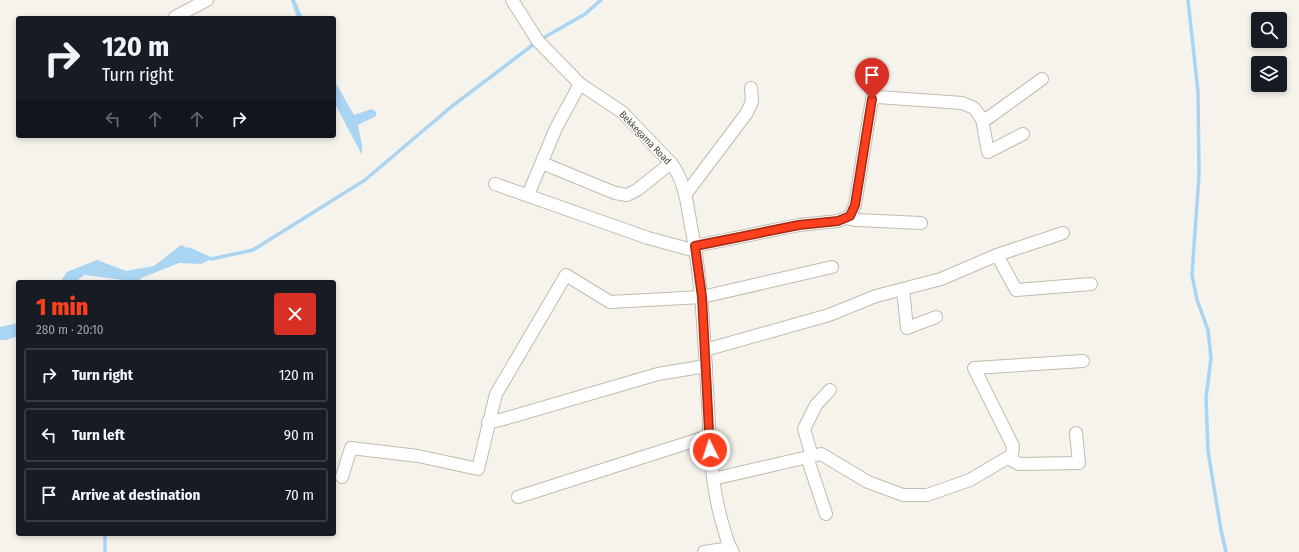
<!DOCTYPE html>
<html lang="en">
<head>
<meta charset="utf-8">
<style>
  :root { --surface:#171b24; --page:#20242c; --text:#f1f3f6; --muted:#9ea1a6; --line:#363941; --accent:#fc3f1d }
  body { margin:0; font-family:"Fira Sans Condensed",sans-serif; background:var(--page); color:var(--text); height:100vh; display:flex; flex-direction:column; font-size:15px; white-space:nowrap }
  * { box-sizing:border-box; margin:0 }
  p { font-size:13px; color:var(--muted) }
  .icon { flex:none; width:22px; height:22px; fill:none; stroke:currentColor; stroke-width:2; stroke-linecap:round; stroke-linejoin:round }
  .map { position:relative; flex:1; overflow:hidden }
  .details { position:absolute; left:16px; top:280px; width:320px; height:256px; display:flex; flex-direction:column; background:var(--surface); border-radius:4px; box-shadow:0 2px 6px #0003 }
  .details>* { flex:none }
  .guide { position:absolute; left:16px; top:16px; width:320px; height:122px; border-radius:4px; box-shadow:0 2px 6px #0003; background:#171b24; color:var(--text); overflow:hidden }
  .fabs { position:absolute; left:1251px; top:12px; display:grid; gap:8px }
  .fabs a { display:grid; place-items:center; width:36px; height:36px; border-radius:4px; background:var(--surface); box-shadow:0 2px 6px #0003; font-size:20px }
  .pin { position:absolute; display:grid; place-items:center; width:34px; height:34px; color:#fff; margin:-41px -17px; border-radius:50% 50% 50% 0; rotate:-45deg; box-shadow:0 0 4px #0007 }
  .pin .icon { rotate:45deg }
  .me { position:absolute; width:44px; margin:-22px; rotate:356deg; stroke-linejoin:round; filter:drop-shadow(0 0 3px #0008) }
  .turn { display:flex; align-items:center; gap:14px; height:84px; padding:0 20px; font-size:18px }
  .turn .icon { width:52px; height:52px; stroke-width:2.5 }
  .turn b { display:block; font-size:28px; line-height:34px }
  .lanes { display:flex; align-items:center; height:38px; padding:0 20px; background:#0003; justify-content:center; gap:20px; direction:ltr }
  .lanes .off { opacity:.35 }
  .round { display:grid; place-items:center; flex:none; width:42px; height:42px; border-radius:4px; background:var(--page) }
  .overview { display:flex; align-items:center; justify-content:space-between; height:68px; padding:0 20px }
  h1 { font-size:24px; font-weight:800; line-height:30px; color:var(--accent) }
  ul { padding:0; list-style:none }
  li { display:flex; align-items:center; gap:12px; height:54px; margin:0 8px 6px; padding:0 12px; border:2px solid var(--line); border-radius:4px }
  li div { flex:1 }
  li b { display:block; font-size:15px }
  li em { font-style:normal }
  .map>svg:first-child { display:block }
  .water { fill:#a9d4f2 }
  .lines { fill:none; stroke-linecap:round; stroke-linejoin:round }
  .stream { stroke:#a9d4f2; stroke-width:3.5 }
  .street-casing { stroke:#c2bbae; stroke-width:14 }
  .street { stroke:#fff; stroke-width:12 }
  .route-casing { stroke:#a42913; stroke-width:10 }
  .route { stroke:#fc3f1d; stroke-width:7 }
  .labels { text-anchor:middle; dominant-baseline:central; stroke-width:3; stroke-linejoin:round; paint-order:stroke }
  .street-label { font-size:10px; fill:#4b4439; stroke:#fff }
</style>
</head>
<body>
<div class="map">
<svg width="1299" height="552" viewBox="0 0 1299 552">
  <rect width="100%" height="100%" fill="#f6f3ec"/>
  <g class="water">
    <polygon points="291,0 295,0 303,18 297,18"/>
    <polygon points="334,80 354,115 372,109 376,112 376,116 358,125 362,145 362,155 334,102"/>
    <polygon points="181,245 211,259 201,264 179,263 136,280 84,273 72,282 60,282 67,272 97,260 126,271 154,266"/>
    <polygon points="18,323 18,336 7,340 0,340 0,327"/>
  </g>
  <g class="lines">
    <g class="stream">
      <polyline points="1188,0 1198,92 1199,175 1192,275 1197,300 1208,330 1211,358 1206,398 1208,451 1221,530 1226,552"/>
      <polyline points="185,251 189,249 211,259 253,250 365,180 451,107 538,41 585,14 601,0"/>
      <polyline points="72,282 84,273 136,280 139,278"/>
      <polyline points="105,552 105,534"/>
    </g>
    <g class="street-casing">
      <g id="street">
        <path d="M512,0L538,41L580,84L622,112L671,163C685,181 687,204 691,226C703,285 704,344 708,404C710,446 711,489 724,529C726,537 728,545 733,552"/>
        <polyline points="175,17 207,0"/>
        <polyline points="982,119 988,152 1023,134"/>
        <polyline points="542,163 615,193 627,195 637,190 671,163"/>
        <polyline points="495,184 648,238 696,251"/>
        <polyline points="528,195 556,128 580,84"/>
        <polyline points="685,195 746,114 752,102 751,88"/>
        <polyline points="846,218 857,220 921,223"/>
        <polyline points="695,246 799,225 838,221 850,216 855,205 872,99 878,97 962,103 974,108 982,119 988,118 1042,79"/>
        <polyline points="997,255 1063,233"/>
        <polyline points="903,289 907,328 936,317"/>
        <polyline points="705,350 829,315 876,296 941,279 997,255 1016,290 1091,284"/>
        <polyline points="488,422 500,420 658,374 706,366"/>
        <polyline points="812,456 804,429 816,405 830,390"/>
        <polyline points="807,457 826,514"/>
        <polyline points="1008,458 1019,464 1079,463 1076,433"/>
        <polyline points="342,477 351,448 418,456 478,469 496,394 566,275 610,302 702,297 832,267"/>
        <polyline points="713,479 821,454 868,482 903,495 927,495 970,480 1012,455 1013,446 974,368 1083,361"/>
        <polyline points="518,497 709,436"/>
        <polyline points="704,552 730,548"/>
      </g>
    </g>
    <use href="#street" class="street"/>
  </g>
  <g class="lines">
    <g class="route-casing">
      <polyline id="route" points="710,450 702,297 695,246 799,225 838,221 850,216 855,205 872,99"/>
    </g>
    <use href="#route" class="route"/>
  </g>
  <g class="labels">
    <g class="street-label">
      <text transform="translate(645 138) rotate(46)">Bekkegama Road</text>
    </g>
  </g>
</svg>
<div class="fabs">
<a><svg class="icon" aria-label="search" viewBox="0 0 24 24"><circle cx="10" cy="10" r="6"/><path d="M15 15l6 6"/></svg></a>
<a><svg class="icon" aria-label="layers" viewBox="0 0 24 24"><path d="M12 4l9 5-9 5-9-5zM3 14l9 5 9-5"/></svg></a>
</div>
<div class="pin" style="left:872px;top:99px;background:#d93025"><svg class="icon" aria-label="arrive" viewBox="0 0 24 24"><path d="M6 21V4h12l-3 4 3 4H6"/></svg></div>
<svg class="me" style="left:710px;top:450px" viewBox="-20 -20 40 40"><circle r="17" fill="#fc3f1d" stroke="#fff" stroke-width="3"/><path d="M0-11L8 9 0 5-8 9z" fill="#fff"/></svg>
<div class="guide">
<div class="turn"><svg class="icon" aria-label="right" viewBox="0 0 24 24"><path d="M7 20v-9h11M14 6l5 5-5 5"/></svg><div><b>120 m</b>Turn right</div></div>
<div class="lanes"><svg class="icon off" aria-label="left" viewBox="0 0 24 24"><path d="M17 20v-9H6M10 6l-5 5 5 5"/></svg><svg class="icon off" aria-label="ahead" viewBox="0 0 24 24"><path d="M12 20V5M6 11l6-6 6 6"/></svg><svg class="icon off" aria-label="ahead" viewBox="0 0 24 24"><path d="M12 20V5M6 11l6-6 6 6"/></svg><svg class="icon" aria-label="right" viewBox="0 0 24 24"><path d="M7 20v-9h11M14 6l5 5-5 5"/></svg></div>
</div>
<section class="details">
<div class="overview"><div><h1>1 min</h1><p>280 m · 20:10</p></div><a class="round" style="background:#d93025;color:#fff"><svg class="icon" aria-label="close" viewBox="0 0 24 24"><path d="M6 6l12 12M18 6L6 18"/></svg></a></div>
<ul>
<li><svg class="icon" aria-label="right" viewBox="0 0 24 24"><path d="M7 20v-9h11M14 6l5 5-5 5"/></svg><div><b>Turn right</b></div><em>120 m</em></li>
<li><svg class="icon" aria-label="left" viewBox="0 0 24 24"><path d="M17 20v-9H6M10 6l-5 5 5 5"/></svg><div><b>Turn left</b></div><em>90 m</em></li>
<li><svg class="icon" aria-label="arrive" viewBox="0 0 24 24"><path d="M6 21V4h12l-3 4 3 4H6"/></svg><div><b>Arrive at destination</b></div><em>70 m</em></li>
</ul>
</section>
</div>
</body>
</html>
